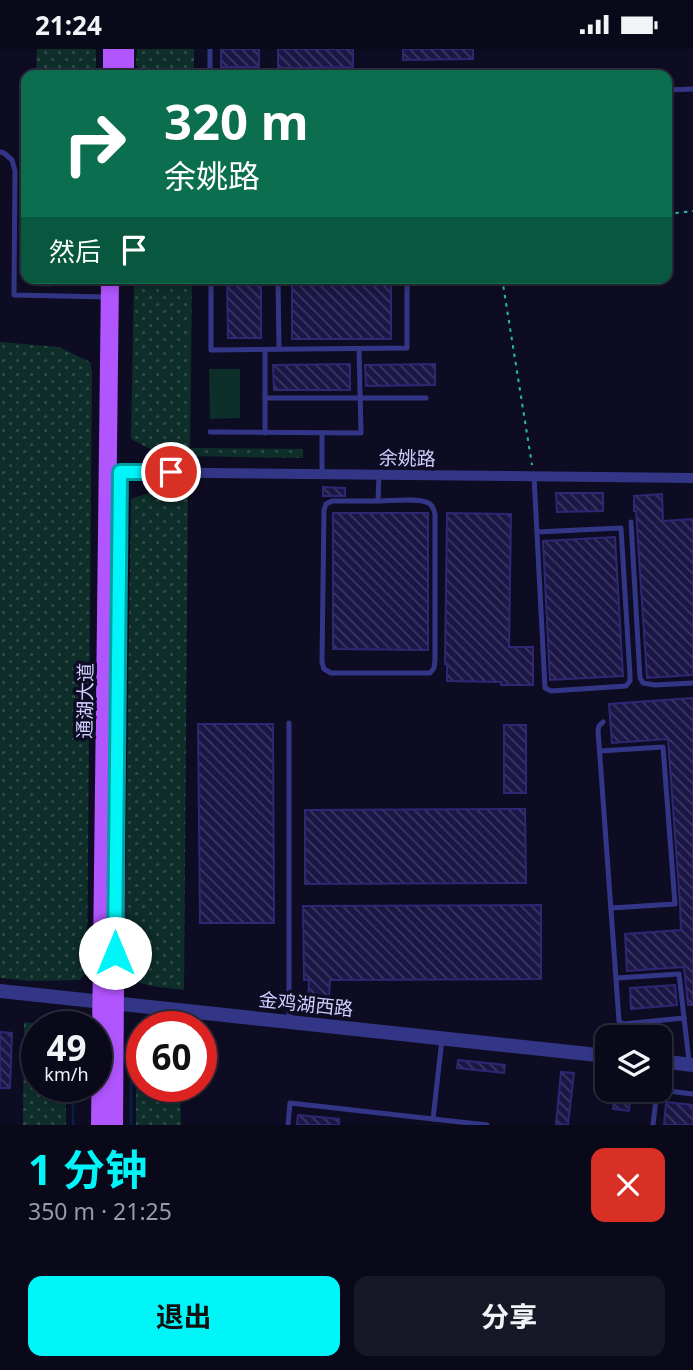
<!DOCTYPE html>
<html lang="zh">
<head>
<meta charset="utf-8">
<style>
  :root { --surface:#0a091a; --page:#181727; --text:#f1f3f6; --muted:#999aa2; --line:#2a2a39; --accent:#00f5f9 }
  body { margin:0; font-family:"Noto Sans","Noto Sans SC",sans-serif; background:var(--page); color:var(--text); height:100vh; display:flex; flex-direction:column; font-size:26px; white-space:nowrap }
  * { box-sizing:border-box; margin:0 }
  p { font-size:23px; color:var(--muted) }
  .icon { flex:none; width:38px; height:38px; fill:none; stroke:currentColor; stroke-width:2; stroke-linecap:round; stroke-linejoin:round }
  .map { position:relative; height:1076px; overflow:hidden }
  .sheet { display:flex; flex-direction:column; background:var(--surface); flex:1 }
  .sheet>* { flex:none }
  .guide { position:absolute; left:21px; top:21px; width:651px; height:214px; border-radius:14px; box-shadow:0 4px 10px #0003,0 0 0 2px var(--line); background:#0b6e4f; color:#fff; overflow:hidden }
  .buttons { position:absolute; left:595px; top:976px; display:grid; gap:14px }
  .buttons a { display:grid; place-items:center; width:77px; height:77px; border-radius:14px; background:var(--surface); box-shadow:0 4px 10px #0003,0 0 0 2px var(--line); font-size:35px }
  .speed { position:absolute; left:21px; top:962px; display:flex; gap:14px; font-size:35px; font-weight:700; text-align:center }
  .speed>* { display:grid; place-content:center; width:91px; height:91px; border-radius:50%; background:var(--surface); box-shadow:0 4px 10px #0003,0 0 0 2px var(--line); line-height:1 }
  .speed small { font-size:18px; font-weight:400 }
  .speed .limit { border:10px solid #d22; background:#fff; color:#111 }
  .pin { position:absolute; display:grid; place-items:center; width:60px; height:60px; color:#fff; margin:-30px; border:4px solid #fff; border-radius:50%; box-shadow:0 2px 7px #0007 }
  .me { position:absolute; width:77px; margin:-38px; rotate:0deg; stroke-linejoin:round; filter:drop-shadow(0 0 5px #0008) }
  .turn { display:flex; align-items:center; gap:24px; height:147px; padding:0 28px; font-size:32px }
  .turn .icon { width:91px; height:91px; stroke-width:2.5 }
  .turn b { display:block; font-size:49px; line-height:60px }
  .then { display:flex; align-items:center; height:66px; padding:0 28px; background:#0003; gap:14px; font-size:26px }
  .round { display:grid; place-items:center; flex:none; width:74px; height:74px; border-radius:14px; background:var(--page) }
  .summary { display:flex; align-items:center; justify-content:space-between; height:119px; padding:0 28px }
  h1 { font-size:42px; font-weight:700; line-height:52px; color:var(--accent) }
  .primary-button { display:flex; gap:14px; margin-top:auto; padding:14px 28px }
  .primary-button a { flex:1; height:80px; border-radius:14px; background:var(--accent); color:#111; font-size:28px; font-weight:700; line-height:80px; text-align:center }
  .primary-button a+a { background:var(--page); color:var(--text) }
  .status { display:flex; justify-content:space-between; align-items:center; height:49px; padding:0 35px; background:var(--surface); direction:ltr }
  .status svg { height:19px; fill:currentColor }
  .map>svg:first-child { display:block }
  .grass { fill:url(#grass-dots) }
  .pitch { fill:#0e2e2a }
  .lines { fill:none; stroke-linecap:round; stroke-linejoin:round }
  .stream { stroke:#052143; stroke-width:2.5 }
  .building { fill:url(#building-back-hatch); stroke:#2f2674; stroke-width:2 }
  .path { stroke:#24bea7; stroke-width:2; stroke-dasharray:3.5 5; stroke-linecap:butt }
  .service { stroke:#333686; stroke-width:5 }
  .minor { stroke:#333686; stroke-width:10 }
  .tertiary { stroke:#333686; stroke-width:14 }
  .primary { stroke:#b155ff; stroke-width:18 }
  .route-casing { stroke:#009fa2; stroke-width:18 }
  .route { stroke:#00f5f9; stroke-width:12 }
  .labels { text-anchor:middle; dominant-baseline:central; stroke-width:7; stroke-linejoin:round; paint-order:stroke }
  .street-label { font-size:19px; fill:#d0ceff; stroke:#0e0c23 }
</style>
</head>
<body>
<div class="status"><b>21:24</b><svg viewBox="0 0 49 12"><path d="M0 12V9h3v3zM5 12V6h3v6zM10 12V3h3v9zM15 12V0h3v12zM26 1h20v11H26zM47 4h2v5h-2z"/></svg></div>
<div class="map">
<svg width="693" height="1076" viewBox="0 0 693 1076">
  <defs>
    <pattern id="grass-dots" width="8" height="8" patternUnits="userSpaceOnUse" patternTransform="scale(1.75)"><rect width="8" height="8" fill="#0e2e2a"/><path d="M2 2h.1M6 6h.1" fill="none" stroke="#304b4a" stroke-width="1.8" stroke-linecap="round"/></pattern>
    <pattern id="building-back-hatch" width="6" height="6" patternUnits="userSpaceOnUse" patternTransform="scale(1.75)"><rect width="6" height="6" fill="#1c1646"/><path d="M-1 5l2 2M0 0l6 6M5-1l2 2" fill="none" stroke="#3c3762"/></pattern>
  </defs>
  <rect width="100%" height="100%" fill="#0e0c23"/>
  <g class="grass">
    <polygon points="37,0 96,0 96,26 36,26"/>
    <polygon points="137,0 194,0 194,21 140,20 136,16"/>
    <polygon points="35,229 95,229 95,232 47,238 35,237"/>
    <polygon points="134,229 192,229 190,399 303,400 303,409 188,407 152,401 131,390"/>
    <polygon points="0,293 59,298 90,313 92,323 87,923 80,931 30,932 0,929"/>
    <path d="M188,436L184,941C172,939 142,938 133,930C127,925 126,916 124,909L131,450L166,438Z"/>
    <polygon points="24,973 54,978 37,978 37,1038 66,1038 66,1076 23,1076"/>
    <polygon points="142,980 142,1038 180,1038 181,1076 136,1076 136,985"/>
  </g>
  <polygon class="pitch" points="209,320 240,320 240,369 210,370"/>
  <g class="lines">
    <g class="stream">
      <polyline points="73,1076 73,1038"/>
      <polyline points="131,1076 131,1005"/>
    </g>
  </g>
  <g class="building">
    <rect x="221" y="0" width="38" height="18"/>
    <polygon points="278,0 353,0 353,18 278,19"/>
    <polygon points="403,0 473,0 473,10 403,11"/>
    <polygon points="227,229 261,229 261,289 228,289"/>
    <rect x="292" y="229" width="99" height="61"/>
    <polygon points="350,315 350,341 274,341 273,316"/>
    <polygon points="435,315 435,336 366,337 365,316"/>
    <polygon points="323,438 345,439 345,447 323,447"/>
    <polygon points="556,444 603,444 603,462 557,463"/>
    <polygon points="662,445 663,472 693,470 693,626 647,629 636,462 634,462 634,447"/>
    <polygon points="333,464 428,464 428,601 333,600"/>
    <polygon points="447,464 511,465 509,598 533,598 533,636 501,636 501,633 447,632 447,615 445,615"/>
    <polygon points="615,488 623,627 550,631 543,492"/>
    <polygon points="693,649 693,956 688,956 684,918 627,922 625,885 681,881 680,855 668,690 612,694 609,655"/>
    <polygon points="198,675 273,675 274,874 200,874"/>
    <rect x="504" y="676" width="22" height="68"/>
    <polygon points="525,760 526,834 305,835 305,761"/>
    <polygon points="541,856 541,930 330,931 329,951 308,949 309,931 304,931 303,857"/>
    <polygon points="675,936 677,956 631,960 630,939"/>
    <polygon points="0,983 12,984 10,1039 0,1039"/>
    <polygon points="458,1011 505,1016 504,1024 457,1019"/>
    <polygon points="561,1023 574,1024 568,1076 556,1075"/>
    <polygon points="614,1051 630,1052 629,1062 613,1060"/>
    <polygon points="666,1053 693,1056 693,1076 664,1076"/>
    <polygon points="298,1066 339,1070 339,1076 297,1076"/>
  </g>
  <g class="lines">
    <g class="path">
      <polyline points="667,165 693,162"/>
      <polyline points="502,229 532,416"/>
    </g>
    <g class="service">
      <polyline points="210,0 210,26"/>
      <polyline points="667,41 693,40"/>
      <polyline points="0,103 4,104 12,111 15,122 14,246 108,248"/>
      <polyline points="211,229 211,301 407,299 407,229"/>
      <polyline points="278,229 279,300"/>
      <polyline points="265,349 426,349"/>
      <polyline points="210,383 361,384 359,300"/>
      <polyline points="265,384 265,301"/>
      <polyline points="322,384 322,425"/>
      <polyline points="534,427 545,639 551,642 626,637 630,632 630,626 621,479 537,483"/>
      <path d="M378,452C390,452 421,448 430,455C434,458 433,460 435,465V611L434,619L430,624H331L324,620L322,613L324,461L326,455L332,452H378L379,426"/>
      <polyline points="631,473 640,629 643,634 655,636 693,634"/>
      <polyline points="603,673 599,677 598,681 619,972 623,975 684,969"/>
      <polyline points="600,702 663,698 675,855 611,859"/>
      <polyline points="617,929 679,925 689,1012"/>
      <polyline points="289,972 289,674"/>
      <polyline points="660,1041 693,1045"/>
      <polyline points="433,1070 442,990"/>
      <polyline points="288,1076 290,1054 487,1076"/>
      <polyline points="653,1076 657,1041"/>
    </g>
    <polyline class="minor" points="120,423 693,429"/>
    <g class="tertiary">
      <polyline points="0,942 607,1007"/>
      <polyline points="660,1012 693,1016"/>
    </g>
    <g class="primary">
      <polyline points="112,26 112,0"/>
      <polyline points="125,26 125,0"/>
      <polyline points="100,1076 110,229"/>
      <polyline points="114,1076 116,793"/>
    </g>
  </g>
  <g class="lines">
    <g class="route-casing">
      <polyline id="route" points="115,904 120,423 171,423"/>
    </g>
    <use href="#route" class="route"/>
  </g>
  <g class="labels">
    <g class="street-label">
      <text transform="translate(407 409) rotate(1)">余姚路</text>
      <text transform="translate(85 652) rotate(-89)">通湖大道</text>
      <text transform="translate(306 955) rotate(6)">金鸡湖西路</text>
    </g>
  </g>
</svg>
<div class="buttons">
<a><svg class="icon" aria-label="layers" viewBox="0 0 24 24"><path d="M12 4l9 5-9 5-9-5zM3 14l9 5 9-5"/></svg></a>
</div>
<div class="speed"><div>49<small>km/h</small></div><div class="limit">60</div></div>
<div class="pin" style="left:171px;top:423px;background:#d93025"><svg class="icon" aria-label="arrive" viewBox="0 0 24 24"><path d="M6 21V4h12l-3 4 3 4H6"/></svg></div>
<svg class="me" style="left:115px;top:904px" viewBox="-20 -20 40 40"><circle r="19" fill="#fff"/><path d="M0-13L10 11 0 6-10 11z" fill="#00f5f9"/></svg>
<div class="guide">
<div class="turn"><svg class="icon" aria-label="right" viewBox="0 0 24 24"><path d="M7 20v-9h11M14 6l5 5-5 5"/></svg><div><b>320 m</b>余姚路</div></div>
<div class="then">然后<svg class="icon" aria-label="arrive" viewBox="0 0 24 24"><path d="M6 21V4h12l-3 4 3 4H6"/></svg></div>
</div>
</div>
<section class="sheet">
<div class="summary"><div><h1>1 分钟</h1><p>350 m · 21:25</p></div><a class="round" style="background:#d93025;color:#fff"><svg class="icon" aria-label="close" viewBox="0 0 24 24"><path d="M6 6l12 12M18 6L6 18"/></svg></a></div>
<div class="primary-button"><a>退出</a><a>分享</a></div>
</section>
</body>
</html>
